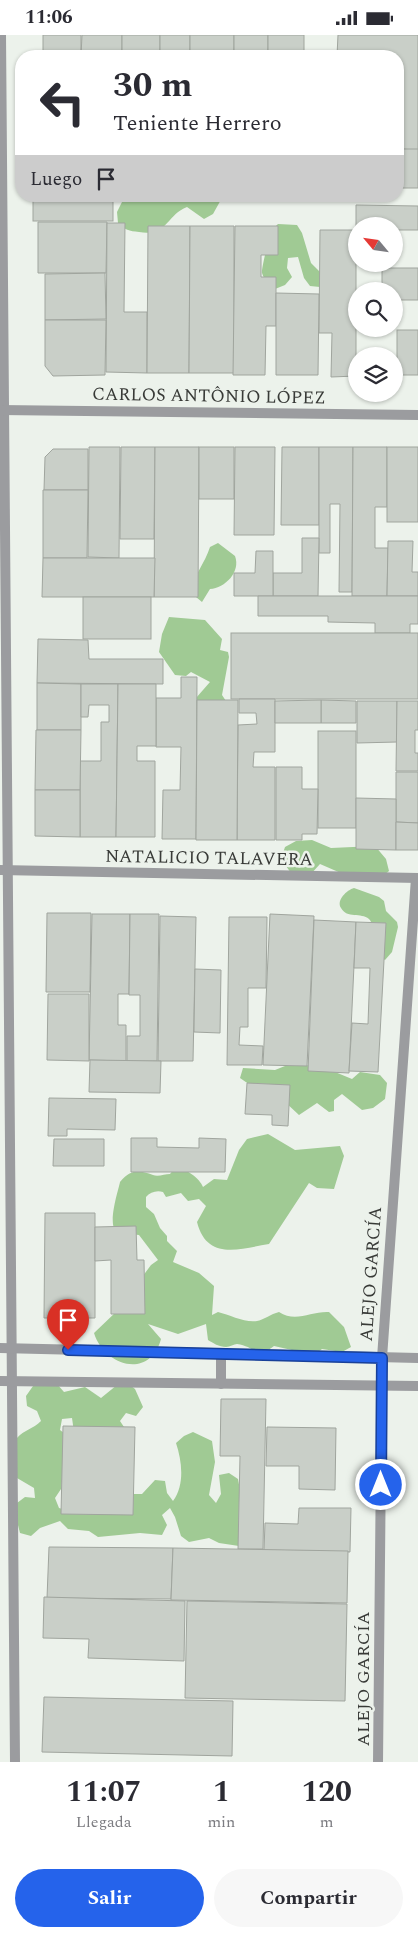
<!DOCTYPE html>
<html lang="es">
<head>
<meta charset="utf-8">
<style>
  :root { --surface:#fff; --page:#f7f7f7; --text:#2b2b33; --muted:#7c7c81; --accent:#2563eb }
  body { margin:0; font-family:Spectral,serif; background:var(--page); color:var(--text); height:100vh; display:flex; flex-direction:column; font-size:19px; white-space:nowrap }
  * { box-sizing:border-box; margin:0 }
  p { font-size:16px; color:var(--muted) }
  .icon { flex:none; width:28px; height:28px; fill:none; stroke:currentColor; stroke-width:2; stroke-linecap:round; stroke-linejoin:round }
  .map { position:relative; height:1727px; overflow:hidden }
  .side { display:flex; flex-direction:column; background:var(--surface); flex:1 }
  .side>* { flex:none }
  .hud { position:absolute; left:15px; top:15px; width:389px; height:152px; border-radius:20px; box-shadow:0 1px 4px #0004; background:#fff; color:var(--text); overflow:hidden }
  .needle { width:32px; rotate:299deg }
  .fabs { position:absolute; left:348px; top:182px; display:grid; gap:10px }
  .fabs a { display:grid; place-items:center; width:55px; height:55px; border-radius:50%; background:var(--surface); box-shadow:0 1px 4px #0004; font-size:25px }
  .pin { position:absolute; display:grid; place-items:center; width:42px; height:42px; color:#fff; margin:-51px -21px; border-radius:50% 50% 50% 0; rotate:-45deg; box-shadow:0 0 5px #0007 }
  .pin .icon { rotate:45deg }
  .me { position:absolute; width:55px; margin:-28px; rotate:0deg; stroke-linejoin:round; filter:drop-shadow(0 0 4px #0008) }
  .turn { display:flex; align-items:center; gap:18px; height:105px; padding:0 15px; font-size:22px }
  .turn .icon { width:65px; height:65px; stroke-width:2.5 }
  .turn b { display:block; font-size:35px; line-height:42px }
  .then { display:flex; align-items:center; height:48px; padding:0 15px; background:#0003; gap:10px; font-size:19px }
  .eta { display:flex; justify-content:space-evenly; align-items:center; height:85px; text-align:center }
  .eta b { font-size:30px; font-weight:700; line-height:35px }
  .cta { display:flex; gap:10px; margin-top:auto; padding:10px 15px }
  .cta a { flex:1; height:58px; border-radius:30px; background:var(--accent); color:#fff; font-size:20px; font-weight:700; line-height:58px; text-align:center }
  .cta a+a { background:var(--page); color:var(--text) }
  .status { display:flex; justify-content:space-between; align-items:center; height:35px; padding:0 25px; background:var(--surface); direction:ltr }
  .status svg { height:14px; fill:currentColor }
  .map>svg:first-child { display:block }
  .forest { fill:#a0ca94 }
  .building { fill:#c9cfc8; stroke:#a0a59e }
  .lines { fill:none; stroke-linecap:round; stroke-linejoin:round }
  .minor { stroke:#9b9c9f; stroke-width:10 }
  .route-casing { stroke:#184099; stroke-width:12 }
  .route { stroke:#2563eb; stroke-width:9 }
  .labels { text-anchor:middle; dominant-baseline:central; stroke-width:5; stroke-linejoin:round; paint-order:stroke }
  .street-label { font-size:18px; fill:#383a37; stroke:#ecf2eb }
</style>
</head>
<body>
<div class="status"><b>11:06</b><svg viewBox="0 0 49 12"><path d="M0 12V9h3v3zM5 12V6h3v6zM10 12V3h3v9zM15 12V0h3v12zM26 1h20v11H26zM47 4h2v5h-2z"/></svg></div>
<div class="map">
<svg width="418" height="1727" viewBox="0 0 418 1727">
  <rect width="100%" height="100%" fill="#ecf2eb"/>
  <g class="forest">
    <path d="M125,161H223L213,179L204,184L187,172C166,180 168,202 139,197C129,196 125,195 118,188L117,177Z"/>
    <path d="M278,189L297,190L302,198L311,228L326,243L320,252L310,251L304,243L298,222L288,223L287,233L292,242L285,250L275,254C270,250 264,245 262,238C261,235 269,203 270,198C271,195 275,192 278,189Z"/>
    <path d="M218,508L235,521C241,537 225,553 210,554L202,567L190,557C194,540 205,528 210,512Z"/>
    <polygon points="169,582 205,585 222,604 220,615 228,617 229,622 222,660 228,669 205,721 194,721 196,663 210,647 191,637 186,641 175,640 159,617 162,599"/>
    <polygon points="312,805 331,813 375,811 386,824 389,836 375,847 350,842 320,829 309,841 291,838 281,824 285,812 296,806"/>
    <path d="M354,853L379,862L384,866L386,876L397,887L398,892L392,917L385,925L376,919C375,910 376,891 369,884C361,877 347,884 341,873C336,865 347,855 354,853Z"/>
    <polygon points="318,1030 352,1044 360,1037 380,1040 387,1048 385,1064 373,1073 362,1075 342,1059 334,1065 334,1076 329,1077 317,1068 299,1080 284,1066 253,1052 240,1043 243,1033 275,1035 285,1031"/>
    <path d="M268,1099L295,1115L340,1111L344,1121L334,1154L317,1153L309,1148L269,1209C239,1214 207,1226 197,1187L206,1171L199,1164L188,1166L181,1158L166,1162L163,1157C157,1155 150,1157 146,1162V1172L154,1179L160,1193L167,1201V1206L177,1216L173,1227L199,1238L214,1251L212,1280L218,1277C230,1280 245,1288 257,1286C263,1285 271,1279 279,1277C296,1288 311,1276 329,1277L344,1292L351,1312L342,1317L322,1314L314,1320L274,1311C257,1324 254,1311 237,1309C234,1309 230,1312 226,1312C219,1312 213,1308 208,1305L206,1289L178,1299L148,1289L161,1304C150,1345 104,1331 94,1298L117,1276L151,1230L158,1225L139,1200C133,1199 124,1200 118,1198C106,1192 118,1157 120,1147C131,1134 139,1135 153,1140C158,1142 165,1139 170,1139L174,1134C184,1132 199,1142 203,1152L214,1144L227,1145L239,1115L247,1104Z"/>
    <path d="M38,1344L57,1349L64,1357L85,1352L101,1363L117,1350L127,1348L135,1354L143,1372L136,1381L126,1378L120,1386L126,1395L75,1404L72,1383L62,1384L60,1395L68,1401L61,1454L55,1463L59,1473L69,1476L132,1459H142L155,1445L165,1446L167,1458L173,1466C185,1450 182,1426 176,1408L184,1401L193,1397L212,1406L215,1427L209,1460L216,1468L221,1459L219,1440L229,1438L238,1444L240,1455L239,1511L219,1508L209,1503L189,1507L181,1501L175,1482L170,1473L162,1480L167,1490L162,1500L140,1498L98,1502L89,1496L68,1494L60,1486L40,1493L31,1501L20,1498L15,1478L17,1468L25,1462L35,1463L34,1453L17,1443V1403C24,1395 33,1394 41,1386L37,1376L27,1371L26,1361Z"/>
  </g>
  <g class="building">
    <rect x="43" y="0" width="38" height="21"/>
    <polygon points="82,0 122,0 122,21 81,21"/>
    <rect x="122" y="0" width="38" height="21"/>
    <rect x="160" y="0" width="30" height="21"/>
    <rect x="190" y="0" width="44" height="21"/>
    <rect x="234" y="0" width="34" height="21"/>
    <rect x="268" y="0" width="36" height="21"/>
    <polygon points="338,0 418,0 418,115 398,114 398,21 337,21"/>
    <rect x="398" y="114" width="20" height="39"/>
    <rect x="33" y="161" width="80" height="25"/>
    <polygon points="356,170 418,171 418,195 394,195 394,191 356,191 356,195"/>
    <polygon points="38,187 107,187 106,238 38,238"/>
    <polygon points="107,188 125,188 124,277 147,277 147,338 106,337"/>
    <polygon points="148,191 190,191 189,338 147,338"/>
    <polygon points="190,191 234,191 234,338 189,338"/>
    <polygon points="235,191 278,191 278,220 261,220 261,242 276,242 276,291 266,291 265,340 233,340"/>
    <polygon points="320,195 356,195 356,341 331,342 332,298 319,298"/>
    <polygon points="382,233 418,233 418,265 394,265 394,256 382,256"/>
    <polygon points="105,238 106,284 45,285 45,239"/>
    <polygon points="276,258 319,259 318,340 276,340"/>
    <polygon points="45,285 106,285 105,340 53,341 45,331"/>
    <rect x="397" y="295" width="21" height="45"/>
    <polygon points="89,412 120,412 119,523 88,522"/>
    <polygon points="121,412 155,412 154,504 120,504"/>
    <polygon points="155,412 199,412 198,562 154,562"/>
    <rect x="199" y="412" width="35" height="52"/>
    <polygon points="235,412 275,412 274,500 234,500"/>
    <polygon points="282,412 319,412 319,490 281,490"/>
    <polygon points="319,412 353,412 352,557 339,557 340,469 330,469 330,518 319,518"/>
    <polygon points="353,412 387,412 387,472 375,472 375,513 388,513 387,561 352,561"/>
    <rect x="387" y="412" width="31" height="75"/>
    <polygon points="53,414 88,414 88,455 44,455 45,422"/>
    <polygon points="43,455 88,455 87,523 43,523"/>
    <polygon points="302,503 319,503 318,561 273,561 273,538 302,538"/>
    <polygon points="388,506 413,506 412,537 418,537 418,561 387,561"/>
    <polygon points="256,516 273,516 273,561 234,561 234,538 255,538"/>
    <polygon points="43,523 155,523 154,562 42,562"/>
    <polygon points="258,561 418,561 418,589 410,589 410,598 375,598 375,588 328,587 328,581 258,581"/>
    <rect x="83" y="562" width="68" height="42"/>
    <rect x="231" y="598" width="187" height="66"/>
    <polygon points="38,604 88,605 89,624 163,624 163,649 37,648"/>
    <polygon points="181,642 197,642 196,804 162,804 163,755 180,755 181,712 156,712 156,663 181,663"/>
    <polygon points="37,648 81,649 81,695 37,695"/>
    <polygon points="81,649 118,649 116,802 80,802 80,726 101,726 101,687 109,687 109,670 89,670 88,682 81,682"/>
    <polygon points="118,649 156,649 156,711 137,711 137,726 155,726 155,802 116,802"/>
    <polygon points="239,664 275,664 275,717 254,717 253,732 275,732 275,805 237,805 238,690 257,689 256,678 239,678"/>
    <polygon points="197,665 238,665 237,805 196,805"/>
    <polygon points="321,665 356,666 356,688 321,688"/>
    <polygon points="321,665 321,688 275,688 275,666"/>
    <polygon points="357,666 397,666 397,707 357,708"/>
    <polygon points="397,666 418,666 418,695 415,695 415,718 418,718 418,736 396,736"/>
    <polygon points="36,695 81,695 80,755 35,755"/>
    <rect x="318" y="696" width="38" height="97"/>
    <polygon points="276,732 302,732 302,754 318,754 317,799 302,799 302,805 276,805"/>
    <polygon points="396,737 418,737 418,788 396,787"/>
    <polygon points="35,755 80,755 80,802 35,801"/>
    <polygon points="356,763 396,764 396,815 356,814"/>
    <polygon points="396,787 418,788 418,815 396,815"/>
    <polygon points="47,878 91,878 90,957 46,957"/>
    <polygon points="92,879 130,879 129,959 118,959 118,990 126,990 126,1026 89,1025"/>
    <polygon points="130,879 159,879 157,1026 127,1026 127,1001 140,1001 140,960 129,960"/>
    <polygon points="270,879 314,881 307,1031 263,1030"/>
    <polygon points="160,881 196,882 193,1026 158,1026"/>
    <polygon points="229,882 267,882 266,953 248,953 248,992 240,992 239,1010 263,1011 262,1030 227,1030"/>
    <polygon points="314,885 356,887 349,1038 308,1036"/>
    <polygon points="356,887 386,888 378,1037 349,1036 352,988 368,989 370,933 354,933"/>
    <polygon points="195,934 221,935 220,998 194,997"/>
    <polygon points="48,959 89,959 89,1026 47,1025"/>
    <polygon points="90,1025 161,1026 160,1058 89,1057"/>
    <polygon points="247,1048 290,1050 288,1091 272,1090 272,1080 245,1079"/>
    <polygon points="49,1063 116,1064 115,1095 67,1094 67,1101 48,1101"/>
    <polygon points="131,1103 157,1103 157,1112 199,1113 199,1103 226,1104 225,1137 131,1137"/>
    <polygon points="54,1104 104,1104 104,1131 53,1131"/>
    <polygon points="45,1178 95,1178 95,1283 44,1283"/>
    <polygon points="136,1191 137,1225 144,1225 145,1279 111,1279 111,1225 95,1226 95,1192"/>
    <polygon points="221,1364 266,1364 263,1514 238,1514 240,1421 220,1421"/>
    <polygon points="63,1391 135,1392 133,1480 61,1479"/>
    <polygon points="267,1392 336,1393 335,1455 299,1454 299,1431 266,1431"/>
    <polygon points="299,1473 351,1473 350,1517 264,1515 265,1488 298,1489"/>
    <polygon points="49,1512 173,1513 171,1564 47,1563"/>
    <polygon points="173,1513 348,1516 347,1568 171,1565"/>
    <polygon points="44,1562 185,1566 184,1626 88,1623 89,1604 43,1603"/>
    <polygon points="187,1566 347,1569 345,1666 185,1663"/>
    <polygon points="44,1662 233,1666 232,1721 42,1717"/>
  </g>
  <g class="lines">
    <g class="minor">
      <polyline points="1,0 15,1727"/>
      <polyline points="0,375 418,380"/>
      <polyline points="0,835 418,843"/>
      <polyline points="0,1313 418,1323"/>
      <polyline points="221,1318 221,1349"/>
      <polyline points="0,1346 418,1351"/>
      <polyline points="378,1727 382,1323 416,843"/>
    </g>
  </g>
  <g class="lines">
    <g class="route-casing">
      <polyline id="route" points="68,1315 382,1323 381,1450"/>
    </g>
    <use href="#route" class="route"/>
  </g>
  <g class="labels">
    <g class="street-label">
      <text transform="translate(209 361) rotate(1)">CARLOS ANTÔNIO LÓPEZ</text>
      <text transform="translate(209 823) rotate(1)">NATALICIO TALAVERA</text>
      <text transform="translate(371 1239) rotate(-86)">ALEJO GARCÍA</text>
      <text transform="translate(363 1644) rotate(-90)">ALEJO GARCÍA</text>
    </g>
  </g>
</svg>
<div class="fabs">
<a><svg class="needle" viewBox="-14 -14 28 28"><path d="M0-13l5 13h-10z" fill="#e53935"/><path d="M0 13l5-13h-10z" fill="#7c7c81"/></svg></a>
<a><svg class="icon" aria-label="search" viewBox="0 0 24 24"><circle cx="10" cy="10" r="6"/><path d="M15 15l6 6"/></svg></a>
<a><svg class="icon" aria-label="layers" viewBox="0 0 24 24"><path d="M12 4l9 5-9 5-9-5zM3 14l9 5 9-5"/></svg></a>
</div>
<div class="pin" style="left:68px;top:1315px;background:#d93025"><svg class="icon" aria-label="arrive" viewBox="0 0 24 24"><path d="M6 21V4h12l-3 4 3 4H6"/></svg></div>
<svg class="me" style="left:381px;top:1450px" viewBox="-20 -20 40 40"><circle r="17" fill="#2563eb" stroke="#fff" stroke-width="3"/><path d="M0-11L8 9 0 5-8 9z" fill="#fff"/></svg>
<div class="hud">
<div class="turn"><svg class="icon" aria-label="left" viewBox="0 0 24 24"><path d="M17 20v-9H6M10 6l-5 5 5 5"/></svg><div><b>30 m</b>Teniente Herrero</div></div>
<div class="then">Luego<svg class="icon" aria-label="arrive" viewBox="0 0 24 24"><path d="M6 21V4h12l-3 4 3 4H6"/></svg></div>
</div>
</div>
<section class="side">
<div class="eta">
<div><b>11:07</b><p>Llegada</p></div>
<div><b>1</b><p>min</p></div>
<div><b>120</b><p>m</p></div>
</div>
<div class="cta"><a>Salir</a><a>Compartir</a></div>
</section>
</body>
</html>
